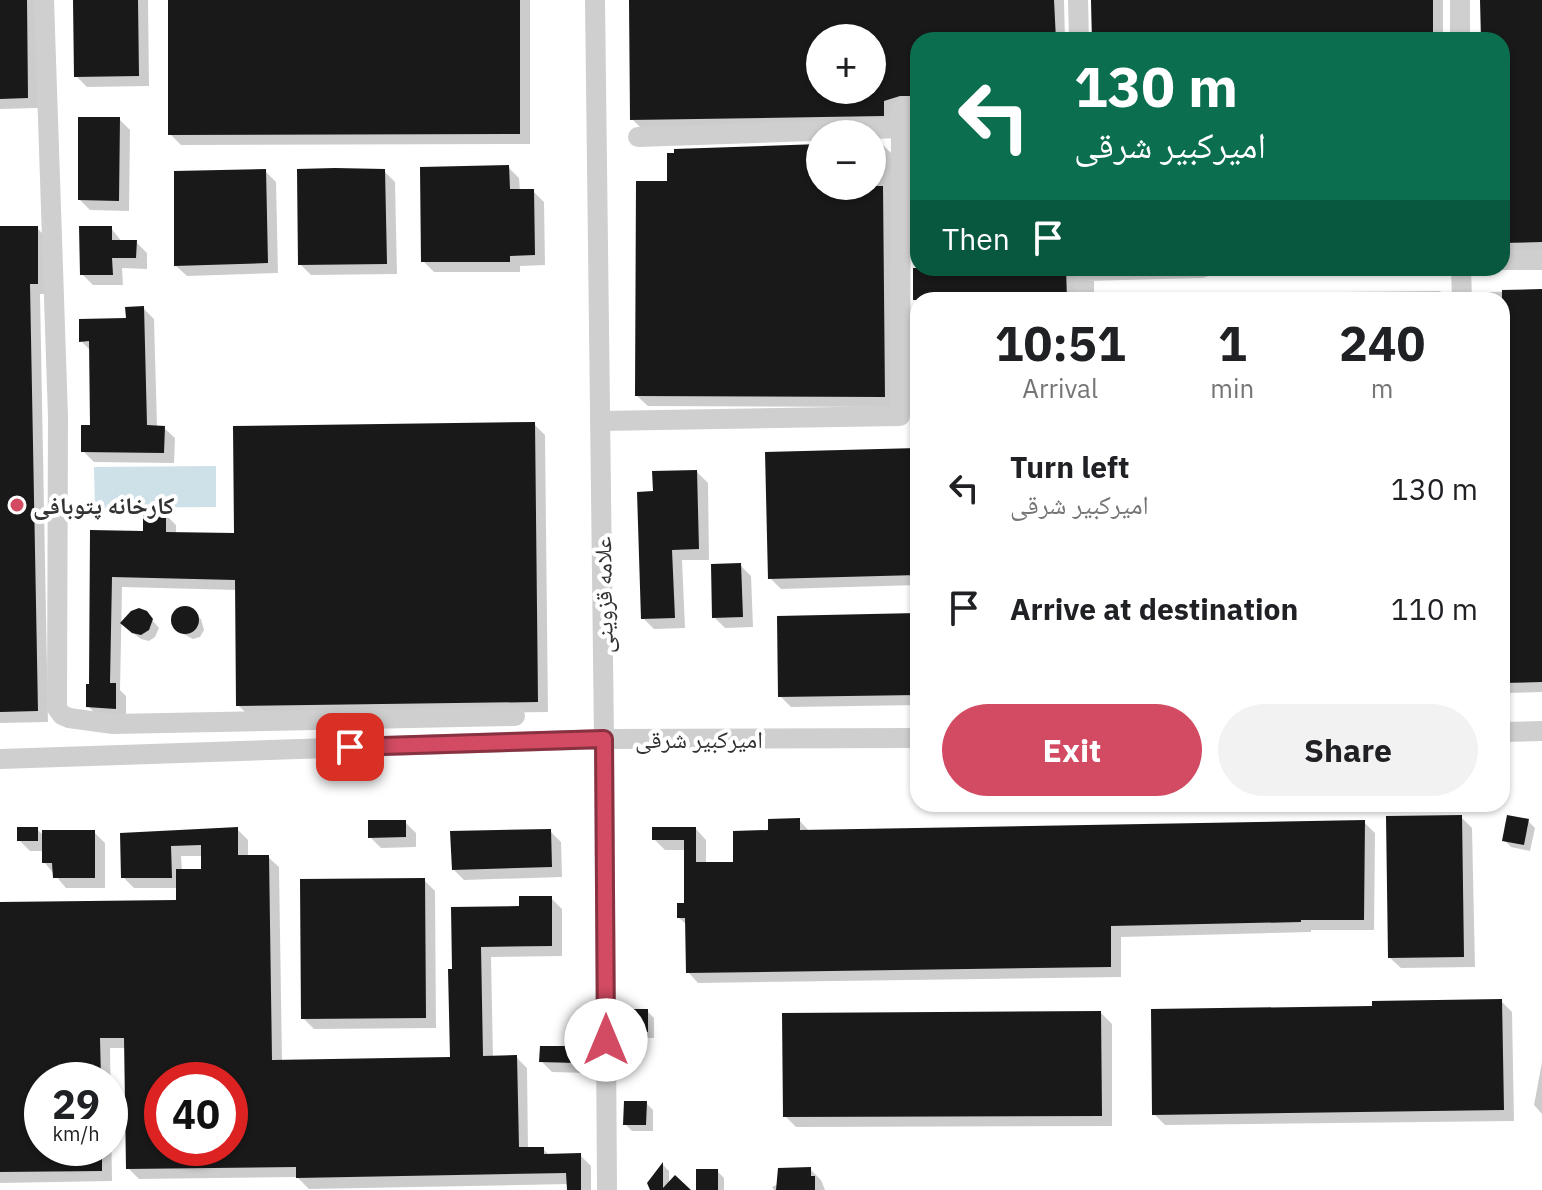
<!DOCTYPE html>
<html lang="en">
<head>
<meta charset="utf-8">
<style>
  :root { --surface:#fff; --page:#f2f2f2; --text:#202124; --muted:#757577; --accent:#d24b62 }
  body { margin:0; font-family:"IBM Plex Sans","Noto Naskh Arabic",sans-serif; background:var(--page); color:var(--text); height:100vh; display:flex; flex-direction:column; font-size:30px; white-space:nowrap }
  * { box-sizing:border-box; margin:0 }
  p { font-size:26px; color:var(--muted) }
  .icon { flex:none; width:44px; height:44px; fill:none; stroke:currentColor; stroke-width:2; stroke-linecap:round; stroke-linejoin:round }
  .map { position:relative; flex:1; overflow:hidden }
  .side { position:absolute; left:910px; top:292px; width:600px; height:520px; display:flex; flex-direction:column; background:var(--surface); border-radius:24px; box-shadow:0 2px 6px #0004 }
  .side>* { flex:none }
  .guide { position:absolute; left:910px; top:32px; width:600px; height:244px; border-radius:24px; box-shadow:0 2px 6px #0004; background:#0b6e4f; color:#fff; overflow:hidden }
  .fabs { position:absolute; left:806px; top:24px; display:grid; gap:16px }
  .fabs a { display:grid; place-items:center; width:80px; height:80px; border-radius:50%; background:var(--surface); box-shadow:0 2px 6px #0004; font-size:40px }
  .speed { position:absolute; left:24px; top:1062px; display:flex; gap:16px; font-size:40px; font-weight:700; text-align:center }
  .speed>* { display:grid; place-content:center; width:104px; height:104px; border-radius:50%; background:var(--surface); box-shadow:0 2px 6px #0004; line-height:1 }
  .speed small { font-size:20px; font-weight:400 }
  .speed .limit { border:12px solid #d22; background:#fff; color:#111 }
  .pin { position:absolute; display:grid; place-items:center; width:68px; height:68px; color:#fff; margin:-34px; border-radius:16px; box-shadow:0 4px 12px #0006 }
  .me { position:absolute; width:88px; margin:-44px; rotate:0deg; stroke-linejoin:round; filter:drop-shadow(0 0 6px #0008) }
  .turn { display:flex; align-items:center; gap:28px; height:168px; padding:0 32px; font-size:36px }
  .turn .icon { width:104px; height:104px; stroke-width:2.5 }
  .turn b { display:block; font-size:56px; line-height:68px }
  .then { display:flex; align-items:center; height:76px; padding:0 32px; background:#0003; gap:16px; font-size:30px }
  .eta { display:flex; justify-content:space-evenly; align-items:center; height:136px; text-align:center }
  .eta b { font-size:48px; font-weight:700; line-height:56px }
  .primary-button { display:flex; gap:16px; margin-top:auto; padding:16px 32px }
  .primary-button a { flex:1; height:92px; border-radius:48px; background:var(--accent); color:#fff; font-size:32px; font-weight:700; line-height:92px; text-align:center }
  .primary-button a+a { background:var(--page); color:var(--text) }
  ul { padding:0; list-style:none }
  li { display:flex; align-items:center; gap:24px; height:120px; padding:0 32px }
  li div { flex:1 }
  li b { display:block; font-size:30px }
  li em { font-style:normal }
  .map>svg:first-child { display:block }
  .water { fill:#cee0e8 }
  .shadow { fill:#0003; fill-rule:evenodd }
  .building { fill:#191919; fill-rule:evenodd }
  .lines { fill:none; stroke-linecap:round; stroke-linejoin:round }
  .minor { stroke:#cfcfcf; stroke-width:20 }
  .route-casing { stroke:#883140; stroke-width:20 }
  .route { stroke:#d24b62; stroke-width:14 }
  .poi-dot { fill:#d24b62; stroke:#fff; stroke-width:3 }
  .labels { text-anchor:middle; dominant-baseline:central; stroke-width:8; stroke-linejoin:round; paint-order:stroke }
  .poi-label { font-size:24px; font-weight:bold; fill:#323232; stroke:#fff; text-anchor:start }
  .street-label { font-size:24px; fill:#323232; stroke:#fff }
</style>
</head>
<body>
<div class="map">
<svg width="1542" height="1190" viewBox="0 0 1542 1190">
  <rect width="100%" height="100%" fill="#fff"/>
  <polygon class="water" points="216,466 216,507 95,508 94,467"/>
  <g class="shadow">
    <polygon points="0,0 37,0 38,108 0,109"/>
    <polygon points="75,0 148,0 149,86 87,87 76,76"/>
    <polygon points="170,0 530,0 530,144 181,145 170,134"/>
    <path d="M631,0H1064L1065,40H918V107L895,126L643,130L632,119ZM820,38H872V90H820Z"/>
    <polygon points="1091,0 1443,0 1443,40 1092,40"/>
    <polygon points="1482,0 1542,0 1542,252 1502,253 1502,40 1483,40"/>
    <polygon points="119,119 130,130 129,211 90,210 80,200"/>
    <polygon points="918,123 918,268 1076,268 1077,300 918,300 918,394 916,392 916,124"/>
    <polygon points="882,144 893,155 895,407 648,406 637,396 669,183 820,146 820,186 872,186 872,145"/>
    <polygon points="508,167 519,178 520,191 533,191 544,202 545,265 520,266 520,272 434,272 423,261"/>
    <polygon points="265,171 276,182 278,273 187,276 176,266"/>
    <polygon points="384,171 395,182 397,274 311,275 300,264"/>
    <polygon points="0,228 37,228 48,239 48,294 40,294 48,722 0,723"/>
    <polygon points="111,228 122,242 136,242 147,253 147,269 122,268 123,285 93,285 82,274"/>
    <polygon points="1440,291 1449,300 1098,300 1144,299 1144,294"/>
    <polygon points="1542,291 1542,692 1507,693 1502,688 1502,300 1489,300 1489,292"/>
    <polygon points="143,308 154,319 157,427 164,428 175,438 174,463 94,462 83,451 92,427 91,351 81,341 128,320"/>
    <polygon points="534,424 545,435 548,712 249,716 238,705 237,590 122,587 120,690 126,696 126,719 99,717 88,706 91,685 92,532 145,533 165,514 176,525 176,534 236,535"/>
    <polygon points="918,450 918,585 781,589 770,578"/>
    <polygon points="697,472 708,483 709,560 682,560 685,628 654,629 643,618 655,493"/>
    <polygon points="740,565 751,576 753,627 725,628 714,617"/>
    <polygon points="186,608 201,619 204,630 200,637 193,639 183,634 173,621 179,610"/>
    <polygon points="146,613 159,628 155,637 149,641 141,639 129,630"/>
    <polygon points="918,615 918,705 791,707 780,696"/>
    <polygon points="1461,817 1472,828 1475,967 1401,968 1390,958"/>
    <polygon points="799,820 810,832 1364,822 1375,833 1374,930 1311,930 1311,932 1121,937 1121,977 698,983 688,972 687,925 679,918 686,905 686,850 665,850 654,839 696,829 706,840 706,864 735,864 770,832"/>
    <polygon points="1528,821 1535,828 1530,851 1511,847 1504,840"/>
    <polygon points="405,822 416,833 416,847 381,848 370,837"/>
    <polygon points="37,829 44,836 94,832 105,843 105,888 66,888 44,862 44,851 30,851 19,840"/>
    <path d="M237,829L248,840V857H268L279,867L282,1062L452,1059L450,971L521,908L551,898L562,909V956L491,957L493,1058L516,1057L527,1068L528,1149H543L550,1156L580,1155L591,1166V1190H569V1184L309,1189L297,1177L139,1179L128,1168L126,1048H110L112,1181L0,1183V904L178,902V888H134L123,877L122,835ZM181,856H203V871H182ZM42,1080H110V1148H42ZM162,1080H230V1148H162Z"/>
    <polygon points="550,831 561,842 562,877 464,880 453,869"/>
    <polygon points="424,880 435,891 436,1028 314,1029 303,1018"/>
    <polygon points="1501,1001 1512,1012 1514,1121 1165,1125 1154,1114 1374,1008"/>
    <polygon points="647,1011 654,1018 654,1038 641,1038 634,1031"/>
    <polygon points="1101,1013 1112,1024 1112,1126 796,1127 785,1116"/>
    <polygon points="576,1048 587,1059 587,1073 552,1072 541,1061"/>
    <polygon points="1542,1062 1542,1114 1534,1105"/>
    <polygon points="646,1103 653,1110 653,1131 632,1131 625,1124"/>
    <polygon points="663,1165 669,1171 669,1184 688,1190 652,1190"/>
    <polygon points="810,1169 821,1180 825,1190 774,1190 772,1187"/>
    <polygon points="717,1171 724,1178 724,1190 698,1190"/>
  </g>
  <g class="building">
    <polygon points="0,0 27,0 28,98 0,99"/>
    <polygon points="73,0 138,0 139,76 74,77"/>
    <polygon points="168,0 520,0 520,134 168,135"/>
    <path d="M629,0H1054L1056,40H918V96H900L884,101V116L630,120ZM820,38H872V90H820Z"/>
    <polygon points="1091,0 1433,0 1433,40 1092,40"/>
    <polygon points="1480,0 1542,0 1542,242 1502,243 1502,40 1481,40"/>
    <polygon points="78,117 120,117 119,201 78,200"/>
    <polygon points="820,144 820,186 883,186 885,397 635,396 636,181 667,181 667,153 674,153 674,149"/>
    <polygon points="509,165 510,189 534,189 535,255 510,256 510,262 421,262 420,167"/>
    <polygon points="335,168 385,169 387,264 298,265 297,169"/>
    <polygon points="266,169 268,263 174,266 174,171"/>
    <polygon points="0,226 38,226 38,284 30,284 38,711 0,712"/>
    <polygon points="79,226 112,226 112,240 137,240 136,258 112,258 113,275 80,275"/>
    <polygon points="913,268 1066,268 1067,300 913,300"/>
    <polygon points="1542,289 1542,682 1502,683 1502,290"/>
    <polygon points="144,306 147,425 165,426 164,453 81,452 81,425 90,425 89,341 79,342 79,319 126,318 125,307"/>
    <polygon points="535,422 538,702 236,706 235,580 112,577 110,683 116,683 116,709 86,707 86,684 89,684 90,530 143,531 143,512 166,512 166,532 234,533 233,426"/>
    <polygon points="918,448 918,575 768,579 765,452"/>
    <polygon points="697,470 699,549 672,550 675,618 641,619 637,492 653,491 652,471"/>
    <polygon points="741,563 743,617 712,618 711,564"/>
    <circle cx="185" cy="620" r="14"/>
    <polygon points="139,608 147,611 153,619 149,630 141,635 132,633 120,623 131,611"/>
    <polygon points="918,613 918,695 778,697 777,616"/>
    <polygon points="1462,815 1464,957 1388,958 1386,816"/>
    <polygon points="1507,815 1529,819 1524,845 1502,841"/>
    <polygon points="800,818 800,830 1365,820 1364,920 1301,920 1301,922 1111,926 1111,967 686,973 685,918 677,918 677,903 684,903 684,840 652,840 652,827 696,827 696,862 733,862 733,831 768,830 768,819"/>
    <polygon points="368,820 406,820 406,837 368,838"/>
    <rect x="17" y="827" width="21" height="14"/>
    <path d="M238,827V855H269L272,1060L450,1057L448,969H452L451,907L519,906V896H552V946L481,947L483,1056L517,1055L519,1147H544V1154L581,1153V1190H567L566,1173L296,1178V1167L126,1169L124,1038H100L101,1080H42V1148H102V1171L0,1172V902L176,900V869H201V845L171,846L172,878H121L120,833ZM162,1080H230V1148H162Z"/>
    <polygon points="551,829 552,867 452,870 450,831"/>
    <polygon points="42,830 95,830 95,878 53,878 52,863 42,863"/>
    <polygon points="425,878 426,1018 301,1019 300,879"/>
    <polygon points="1502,999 1504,1110 1152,1115 1151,1009 1372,1006 1372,1001"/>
    <rect x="632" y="1009" width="16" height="23"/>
    <polygon points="1101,1011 1102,1116 783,1117 782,1013"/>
    <polygon points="540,1046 577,1046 577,1063 539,1062"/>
    <polygon points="624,1101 647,1101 646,1125 623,1125"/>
    <polygon points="663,1162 663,1188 675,1175 691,1190 650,1190 647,1183"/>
    <polygon points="811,1167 811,1176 815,1176 815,1190 776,1190 778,1168"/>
    <rect x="696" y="1169" width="22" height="21"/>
  </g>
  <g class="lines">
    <g class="minor">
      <polyline points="44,0 58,417 57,708 62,715 69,718 113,724 515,716"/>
      <polyline points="595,0 604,739 607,1190"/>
      <polyline points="1078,0 1079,40"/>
      <polyline points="1460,0 1460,40"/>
      <polyline points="638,137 901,128"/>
      <polyline points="1502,260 1542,260"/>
      <polyline points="1461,268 1462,300"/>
      <polyline points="1084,300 1084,271 1202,268"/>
      <polyline points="600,421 900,416 901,109 918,109"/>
      <polyline points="1502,732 1542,731"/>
      <polyline points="0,759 604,739 918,738"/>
    </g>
  </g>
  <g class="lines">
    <g class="route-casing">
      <polyline id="route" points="350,747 604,739 606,1040"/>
    </g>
    <use href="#route" class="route"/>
  </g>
  <circle class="poi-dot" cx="17" cy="505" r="8"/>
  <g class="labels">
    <g class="poi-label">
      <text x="33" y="505">کارخانه پتوبافی</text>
    </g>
    <g class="street-label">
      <text transform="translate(603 595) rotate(-91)">علامه قزوینی</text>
      <text x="699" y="739">امیرکبیر شرقی</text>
    </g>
  </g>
</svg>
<div class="fabs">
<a>+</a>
<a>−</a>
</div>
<div class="speed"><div>29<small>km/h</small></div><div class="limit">40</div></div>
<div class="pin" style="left:350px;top:747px;background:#d93025"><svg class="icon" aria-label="arrive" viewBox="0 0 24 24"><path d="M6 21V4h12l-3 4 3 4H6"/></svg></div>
<svg class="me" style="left:606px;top:1040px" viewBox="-20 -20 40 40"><circle r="19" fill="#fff"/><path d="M0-13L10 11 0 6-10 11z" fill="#d24b62"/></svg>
<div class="guide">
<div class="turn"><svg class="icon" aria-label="left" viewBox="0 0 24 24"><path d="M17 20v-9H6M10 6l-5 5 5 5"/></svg><div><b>130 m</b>امیرکبیر شرقی</div></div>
<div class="then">Then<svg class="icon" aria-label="arrive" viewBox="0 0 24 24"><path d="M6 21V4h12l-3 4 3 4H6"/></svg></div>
</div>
<section class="side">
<div class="eta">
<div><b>10:51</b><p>Arrival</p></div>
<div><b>1</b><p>min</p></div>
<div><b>240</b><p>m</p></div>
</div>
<ul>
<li><svg class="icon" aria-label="left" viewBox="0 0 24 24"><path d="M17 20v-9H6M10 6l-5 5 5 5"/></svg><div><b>Turn left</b><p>امیرکبیر شرقی</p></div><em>130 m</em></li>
<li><svg class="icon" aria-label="arrive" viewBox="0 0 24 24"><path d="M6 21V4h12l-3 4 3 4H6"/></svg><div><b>Arrive at destination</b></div><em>110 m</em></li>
</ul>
<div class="primary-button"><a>Exit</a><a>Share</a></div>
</section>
</div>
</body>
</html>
